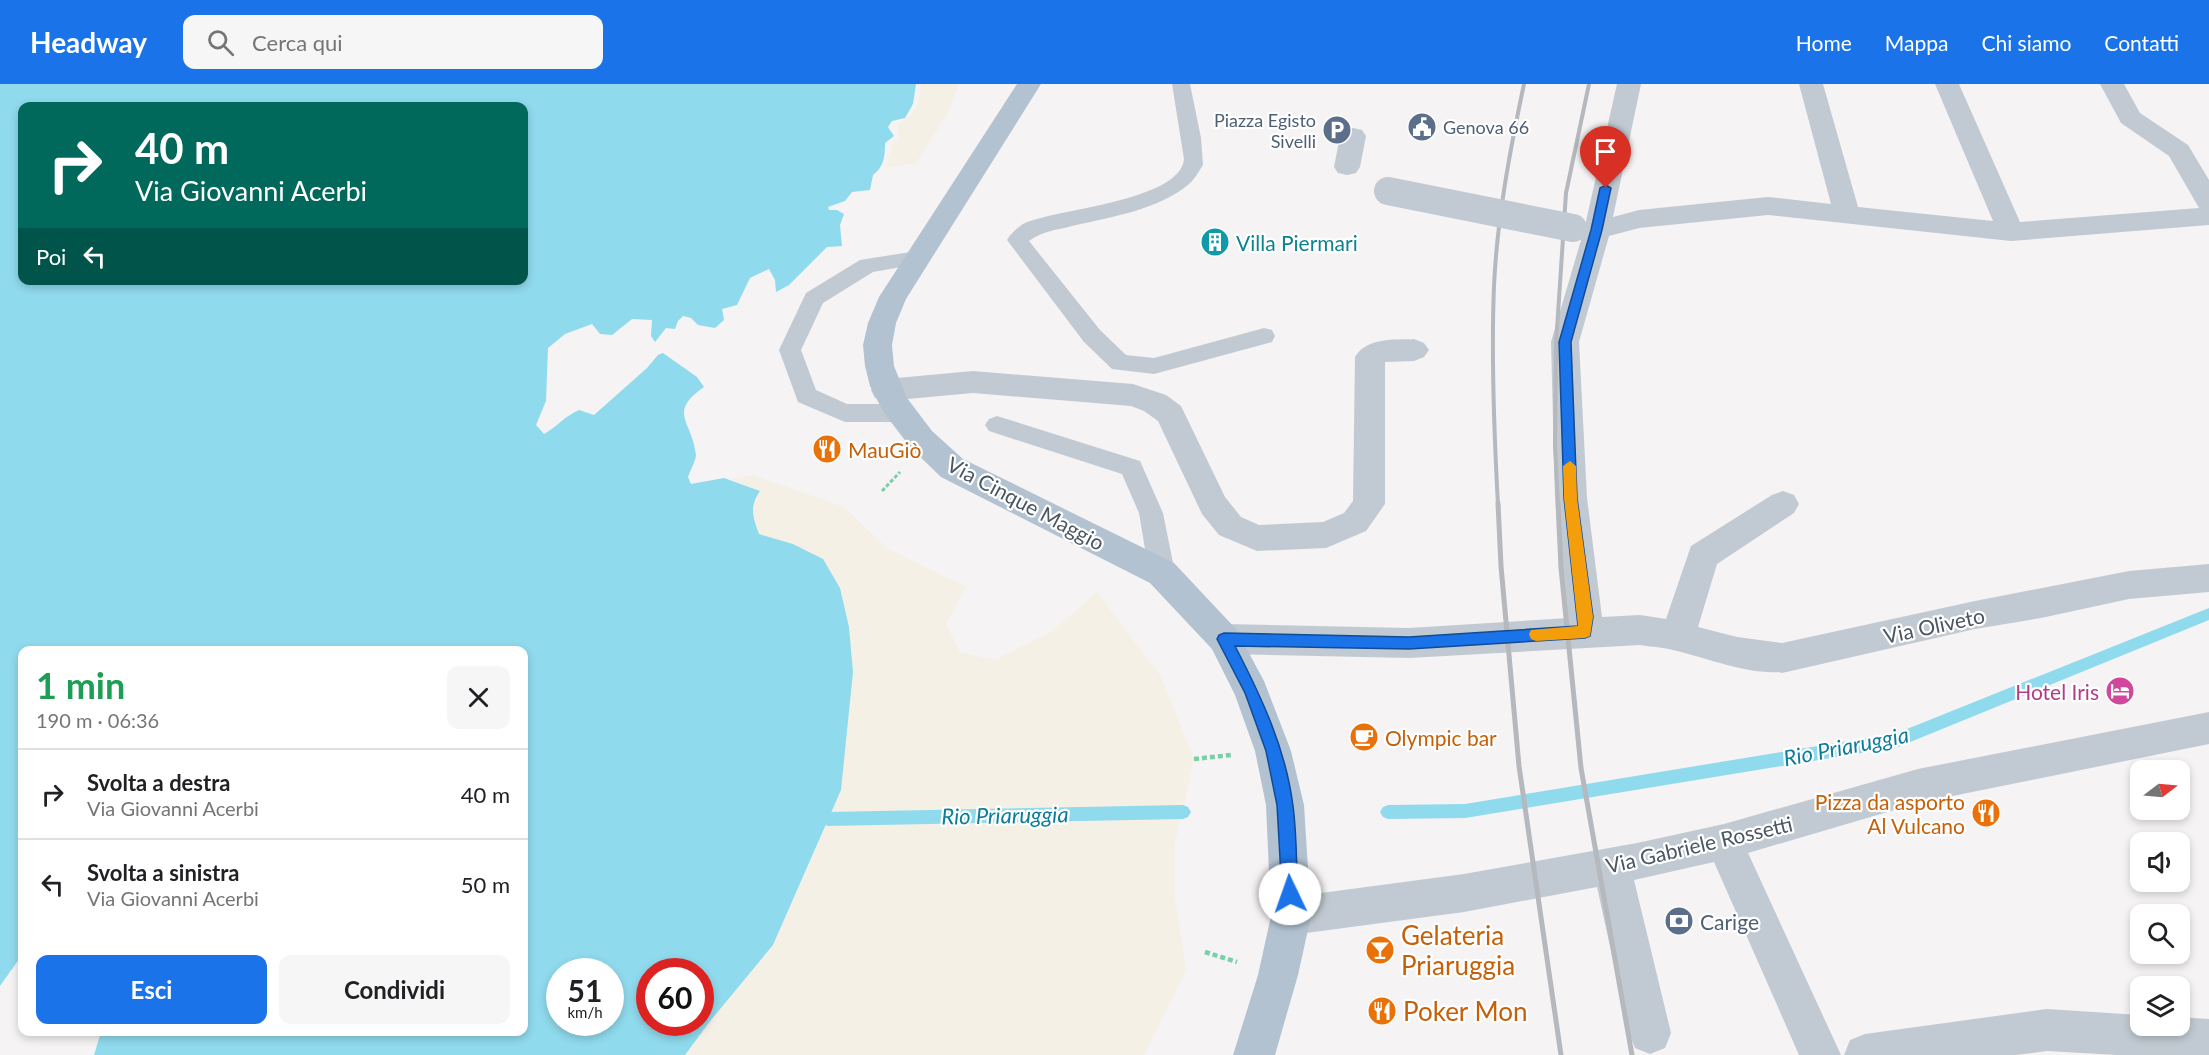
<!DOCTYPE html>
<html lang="it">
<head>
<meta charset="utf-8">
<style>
  :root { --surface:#fff; --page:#f6f6f6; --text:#202124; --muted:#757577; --line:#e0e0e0; --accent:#1a73e8 }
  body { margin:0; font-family:Lato,sans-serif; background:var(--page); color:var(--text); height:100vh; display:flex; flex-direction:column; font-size:22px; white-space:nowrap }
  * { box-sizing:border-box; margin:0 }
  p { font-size:20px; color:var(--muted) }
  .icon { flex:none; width:33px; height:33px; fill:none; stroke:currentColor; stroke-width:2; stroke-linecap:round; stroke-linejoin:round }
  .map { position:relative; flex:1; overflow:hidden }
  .side { position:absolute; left:18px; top:562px; width:510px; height:390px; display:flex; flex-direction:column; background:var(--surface); border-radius:12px; box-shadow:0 3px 9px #0003 }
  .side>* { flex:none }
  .banner { position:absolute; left:18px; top:18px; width:510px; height:183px; border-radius:12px; box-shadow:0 3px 9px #0003; background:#00695c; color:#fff; overflow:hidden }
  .needle { width:39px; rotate:74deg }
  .controls { position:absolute; left:2130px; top:676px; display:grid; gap:12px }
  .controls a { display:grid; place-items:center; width:60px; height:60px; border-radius:12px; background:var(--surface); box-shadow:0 3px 9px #0003; font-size:30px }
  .speed { position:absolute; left:546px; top:874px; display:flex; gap:12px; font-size:30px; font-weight:700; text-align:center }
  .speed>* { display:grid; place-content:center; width:78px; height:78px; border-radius:50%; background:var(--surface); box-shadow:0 3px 9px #0003; line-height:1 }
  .speed small { font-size:15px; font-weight:400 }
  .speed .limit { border:9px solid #d22; background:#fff; color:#111 }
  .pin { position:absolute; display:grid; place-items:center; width:51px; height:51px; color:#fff; margin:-62px -26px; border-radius:50% 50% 50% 0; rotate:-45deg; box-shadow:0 0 6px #0007 }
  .pin .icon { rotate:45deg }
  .me { position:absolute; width:66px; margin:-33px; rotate:357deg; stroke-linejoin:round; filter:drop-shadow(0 0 4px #0008) }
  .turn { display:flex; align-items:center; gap:21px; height:126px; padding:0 18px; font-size:27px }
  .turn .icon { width:78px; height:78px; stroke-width:2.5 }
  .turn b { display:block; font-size:42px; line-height:51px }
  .then { display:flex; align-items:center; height:57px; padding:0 18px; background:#0003; gap:12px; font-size:22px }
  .round { display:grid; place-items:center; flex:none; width:63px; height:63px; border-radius:12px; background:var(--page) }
  .summary { display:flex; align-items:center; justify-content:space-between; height:102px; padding:0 18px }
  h1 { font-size:36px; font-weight:700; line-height:45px; color:#1e9e55 }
  .action { display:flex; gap:12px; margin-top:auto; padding:12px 18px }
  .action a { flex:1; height:69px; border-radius:12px; background:var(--accent); color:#fff; font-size:24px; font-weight:700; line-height:69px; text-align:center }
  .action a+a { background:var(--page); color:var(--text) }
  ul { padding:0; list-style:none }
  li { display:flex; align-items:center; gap:18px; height:90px; padding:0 18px; border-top:2px solid var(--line) }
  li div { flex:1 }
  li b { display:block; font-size:22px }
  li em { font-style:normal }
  header { display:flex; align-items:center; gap:36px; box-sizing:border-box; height:84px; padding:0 30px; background:var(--accent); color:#fff }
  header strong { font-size:28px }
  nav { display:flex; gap:33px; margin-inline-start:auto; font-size:21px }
  .search { width:420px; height:54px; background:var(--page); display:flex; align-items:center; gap:15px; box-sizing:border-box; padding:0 21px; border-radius:12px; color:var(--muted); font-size:22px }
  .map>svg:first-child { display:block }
  .sand { fill:#f5f0e5 }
  .water { fill:#90daee; fill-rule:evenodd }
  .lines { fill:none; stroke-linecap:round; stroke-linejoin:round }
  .stream { fill:#90daee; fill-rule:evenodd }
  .path-far1 { stroke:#7ad0a6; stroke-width:3; stroke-dasharray:4 2; stroke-linecap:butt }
  .path { stroke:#7ad0a6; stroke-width:4.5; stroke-dasharray:5 3; stroke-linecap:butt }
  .service { fill:#c1cad2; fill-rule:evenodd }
  .pedestrian { fill:#c1cad2; fill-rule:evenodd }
  .minor { fill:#c1cad2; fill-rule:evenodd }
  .primary { fill:#b3c2d1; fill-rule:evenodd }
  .rail-far1 { stroke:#b5b8bd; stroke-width:4 }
  .rail { stroke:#b5b8bd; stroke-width:5 }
  .pedestrian-bridge { stroke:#c1cad2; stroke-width:28 }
  .route { fill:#1a73e8; stroke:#114b97; stroke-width:1.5 }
  .slow { fill:#f59e0b }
  .labels { text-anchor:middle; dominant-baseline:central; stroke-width:4.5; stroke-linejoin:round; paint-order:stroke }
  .far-service-label { font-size:18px; fill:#4e5e75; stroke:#fff; text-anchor:end }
  .culture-label { font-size:21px; fill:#0d838f; stroke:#fff; text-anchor:start }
  .food-label { font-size:21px; fill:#c56008; stroke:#fff; text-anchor:start }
  .street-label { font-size:21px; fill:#4a5661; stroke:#fff }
  .hotel-label { font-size:21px; fill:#b23c85; stroke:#fff; text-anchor:end }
  .service-label { font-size:21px; fill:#4e5e75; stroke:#fff; text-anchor:start }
  .water-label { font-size:22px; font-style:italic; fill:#0c7c9b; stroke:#fff }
  .near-food-label { font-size:26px; fill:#c56008; stroke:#fff; text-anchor:start }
</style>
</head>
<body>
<header>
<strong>Headway</strong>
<div class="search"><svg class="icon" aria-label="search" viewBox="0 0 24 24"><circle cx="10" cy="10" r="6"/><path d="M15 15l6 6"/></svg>Cerca qui</div>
<nav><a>Home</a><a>Mappa</a><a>Chi siamo</a><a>Contatti</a></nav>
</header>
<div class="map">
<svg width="2209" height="971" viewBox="0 0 2209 971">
  <rect width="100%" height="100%" fill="#f5f3f3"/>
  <g class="sand">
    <path d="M921,0H959L947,30L916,79L886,84L892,60L899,53L897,41C915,31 920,20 921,0Z"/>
    <path d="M752,391L844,423L888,465L966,503L946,540L960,568L995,576L1053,547L1097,508L1160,591L1194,675L1175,759V813L1186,887L1144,971H685L711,936L773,861L817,763L828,734L853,588L849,543L840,504L823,475L793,460L759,451C753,433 749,423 759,407L731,395Z"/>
  </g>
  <path class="water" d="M0,0H916L913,20L905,34L892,37L888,43L894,52L885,59C885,72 884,83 873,91L870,106L852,108L845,117L828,123L829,126H837L844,130L840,141L842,162L827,163L789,201L776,208L775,196L769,185L750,194L737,221L722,225L724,236L715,244L698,241L691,234L683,232L678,237L675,245L666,244L655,258L651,252L652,236L632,235L612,251L600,250L592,240L565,250L548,264L546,317L536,341L544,350C558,342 565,332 579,326L594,331L647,284L658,271L663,269L697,293L704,303C667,329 692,336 696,371C696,376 690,387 688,393L691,400L724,394L760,407C749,423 753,433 759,450L793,460L823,475L840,504L849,543L853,588L841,706L773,861L711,936L685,971H94L101,948H524V567H22V871L0,902ZM22,22H524V196H22ZM560,888H610V939H560ZM650,888H700V939H650Z"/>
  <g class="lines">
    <g class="stream">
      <polygon points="2209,524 2209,536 1898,663 1465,734 1388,735 1383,733 1380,728 1383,723 1388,721 1465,720 1897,649"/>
      <polygon points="1183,721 1188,723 1191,728 1188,733 1183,735 828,742 823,740 820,735 823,730 828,728"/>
    </g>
    <polyline class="path-far1" points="882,407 900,388"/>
    <g class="path">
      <polyline points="1194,675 1231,671"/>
      <polyline points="1205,868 1237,878"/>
    </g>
    <g class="service">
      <path d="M1172,0H1190L1201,54L1203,81C1199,87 1195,95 1189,100C1158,126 1111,133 1072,142C1057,146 1042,147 1029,157L1100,246L1126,271L1154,274L1264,244L1272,246L1275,252L1272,258L1154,290L1112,285L1084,258L1007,156C1010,150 1017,144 1023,140C1052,125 1180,118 1184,75Z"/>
      <polygon points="917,167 924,169 928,174 924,179 873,188 823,219 801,266 816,306 847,320 900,320 908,323 912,329 908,335 900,338 845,338 798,318 779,266 806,209 860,176"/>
      <polygon points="997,332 1140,377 1163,429 1175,489 1171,497 1162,500 1153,497 1149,489 1139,429 1122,390 989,347 985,341 989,335"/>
    </g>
    <g class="pedestrian">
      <polygon points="1353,44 1362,46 1366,52 1360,83 1356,89 1347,91 1338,89 1334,83 1340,52 1344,46"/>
      <polygon points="2209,480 2209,508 2129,515 2041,534 1975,545 1782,589 1770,585 1765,574 1770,563 1782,559 1975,517 2129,487"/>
      <polygon points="2047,925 2140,931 2140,942 2180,942 2180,933 2209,935 2209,971 2117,971 2047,967 2016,971 1844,971 1850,956 1865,950"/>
    </g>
    <g class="minor">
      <path d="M1617,0H1641L1613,133L1639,126L1768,113L1831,120L1799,0H1823L1858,123L1993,137L1935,0H1959L2020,138L2199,124L2169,72L2121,39L2100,0H2124L2140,29L2188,61L2209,96V141L2011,157L1768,131L1639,144L1609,152L1579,258L1587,414L1602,533L1640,531L1666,535L1691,462L1772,411L1783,407L1794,411L1799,420L1794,429L1717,480L1698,543L1737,553L1782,559L1794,563L1799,574L1794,585C1763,596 1713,576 1681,568C1668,564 1654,563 1640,561L1409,574L1224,570L1212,565L1207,555L1212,545L1224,540L1409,544L1568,534L1555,414L1551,258L1584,146Z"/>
      <path d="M1414,255L1424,259L1429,266L1424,273L1414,277L1385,278V420L1366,447L1326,464L1257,467L1219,451L1202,430L1158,337L1144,327L1131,322L973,309L886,317L875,314L871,306L875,298L886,295L973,287L1133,300L1166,311L1181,322L1225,413L1241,433L1259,441L1323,438L1344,429L1353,417L1355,273C1367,253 1394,256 1414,255Z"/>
      <polygon points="2209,628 2209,660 1918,719 1748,769 1841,971 1799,971 1714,778 1634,796 1671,949 1665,964 1650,970 1635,964 1629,949 1597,803 1464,828 1291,851 1277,846 1271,832 1277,818 1291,813 1464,790 1637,759 1724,740 1918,685"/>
    </g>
    <polygon class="primary" points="1017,0 1041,0 906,215 896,239 892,261 894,282 907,314 932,347 963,375 1174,479 1236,545 1264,597 1291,667 1304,721 1311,832 1298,891 1275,971 1233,971 1258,891 1271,832 1266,721 1255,667 1235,611 1212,565 1150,499 941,393 911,364 884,329 870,302 865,282 863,261 868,239 879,213"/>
    <g class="rail-far1">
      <path d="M1498,421C1494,348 1491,275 1494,202C1497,135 1510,66 1524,0"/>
      <polyline points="1558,421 1555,362 1556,260 1566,109 1589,0"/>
    </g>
    <g class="rail">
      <polyline points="1498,419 1501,482 1519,682 1561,971"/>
      <polyline points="1558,419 1561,484 1581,684 1632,971"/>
    </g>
    <polyline class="pedestrian-bridge" points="1388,107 1573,144"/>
  </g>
  <path class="route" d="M1606,101L1611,104L1602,146L1571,258L1577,414L1593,533L1590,552L1585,554L1409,565L1235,562C1261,612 1286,665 1293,722C1297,751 1296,781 1298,810L1296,815L1290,818L1284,815L1282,810L1277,721L1266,667L1245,609L1217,555L1219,551L1224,549L1409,553L1578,542L1564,414L1559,258L1591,146L1600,104Z"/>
  <polygon class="slow" points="1570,377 1576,382 1577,414 1593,533 1590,552 1585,554 1536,557 1531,555 1529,550 1531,546 1578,542 1564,414 1563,382"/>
  <defs>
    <g id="civic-disc" transform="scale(1.5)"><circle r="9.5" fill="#5c6f8a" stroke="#fff"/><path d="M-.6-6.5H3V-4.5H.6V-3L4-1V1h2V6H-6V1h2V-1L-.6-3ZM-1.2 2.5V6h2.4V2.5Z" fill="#fff"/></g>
    <g id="parking-disc" transform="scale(1.5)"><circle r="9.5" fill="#5c6f8a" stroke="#fff"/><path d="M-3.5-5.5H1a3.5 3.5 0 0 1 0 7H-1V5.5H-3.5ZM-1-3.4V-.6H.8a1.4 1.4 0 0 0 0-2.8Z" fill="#fff"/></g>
    <g id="building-disc" transform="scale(1.5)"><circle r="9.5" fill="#0f9aa8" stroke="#fff"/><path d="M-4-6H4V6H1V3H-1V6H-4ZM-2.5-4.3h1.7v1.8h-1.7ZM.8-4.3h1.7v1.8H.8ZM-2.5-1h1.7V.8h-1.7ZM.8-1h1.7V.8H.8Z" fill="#fff"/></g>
    <g id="restaurant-disc" transform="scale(1.5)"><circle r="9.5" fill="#e8710a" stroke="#fff"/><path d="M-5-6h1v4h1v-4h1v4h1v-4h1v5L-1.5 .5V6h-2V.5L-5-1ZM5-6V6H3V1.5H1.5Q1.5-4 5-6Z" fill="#fff"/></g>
    <g id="hotel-disc" transform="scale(1.5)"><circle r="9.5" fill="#d1479c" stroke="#fff"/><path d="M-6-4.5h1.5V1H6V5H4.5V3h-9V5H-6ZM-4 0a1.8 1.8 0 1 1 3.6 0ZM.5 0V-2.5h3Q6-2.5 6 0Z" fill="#fff"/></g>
    <g id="cafe-disc" transform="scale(1.5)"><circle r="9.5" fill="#e8710a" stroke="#fff"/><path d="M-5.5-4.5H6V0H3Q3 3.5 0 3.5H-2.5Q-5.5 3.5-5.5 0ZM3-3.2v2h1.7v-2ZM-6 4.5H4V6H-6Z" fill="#fff"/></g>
    <g id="bank-disc" transform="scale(1.5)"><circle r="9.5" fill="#5c6f8a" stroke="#fff"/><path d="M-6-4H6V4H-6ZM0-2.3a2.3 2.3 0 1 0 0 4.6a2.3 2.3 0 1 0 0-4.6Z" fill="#fff"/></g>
    <g id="bar-disc" transform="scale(1.5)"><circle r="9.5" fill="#e8710a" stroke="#fff"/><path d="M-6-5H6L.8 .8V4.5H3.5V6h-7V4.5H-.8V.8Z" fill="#fff"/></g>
  </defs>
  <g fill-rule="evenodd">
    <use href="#civic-disc" x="1422" y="43"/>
    <use href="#parking-disc" x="1337" y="46"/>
    <use href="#building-disc" x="1215" y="158"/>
    <use href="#restaurant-disc" x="827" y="365"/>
    <use href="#hotel-disc" x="2120" y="607"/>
    <use href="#cafe-disc" x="1364" y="653"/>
    <use href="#restaurant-disc" x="1986" y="729"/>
    <use href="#bank-disc" x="1679" y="837"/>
    <use href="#bar-disc" x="1380" y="866"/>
    <use href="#restaurant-disc" x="1382" y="927"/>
  </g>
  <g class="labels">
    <g class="far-service-label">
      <text x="1316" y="36">Piazza Egisto<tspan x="1316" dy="21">Sivelli</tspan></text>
      <text x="1443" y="43" text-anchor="start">Genova 66</text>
    </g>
    <g class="culture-label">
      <text x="1236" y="158">Villa Piermari</text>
    </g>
    <g class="food-label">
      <text x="848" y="365">MauGiò</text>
      <text x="1385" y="653">Olympic bar</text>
      <text x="1965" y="717" text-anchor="end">Pizza da asporto<tspan x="1965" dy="24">Al Vulcano</tspan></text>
    </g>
    <g class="street-label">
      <text transform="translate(1026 419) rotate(28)">Via Cinque Maggio</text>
      <text transform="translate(1934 541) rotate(-12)">Via Oliveto</text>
      <text transform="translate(1699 760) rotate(-13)">Via Gabriele Rossetti</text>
    </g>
    <g class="hotel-label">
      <text x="2099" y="607">Hotel Iris</text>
    </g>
    <g class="service-label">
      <text x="1700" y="837">Carige</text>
    </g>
    <g class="water-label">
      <text transform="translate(1846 662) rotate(-11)">Rio Priaruggia</text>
      <text transform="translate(1005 731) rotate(-1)">Rio Priaruggia</text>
    </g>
    <g class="near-food-label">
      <text x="1401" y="851">Gelateria<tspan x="1401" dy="30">Priaruggia</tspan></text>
      <text x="1403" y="927">Poker Mon</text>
    </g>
  </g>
</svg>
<div class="controls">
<a><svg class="needle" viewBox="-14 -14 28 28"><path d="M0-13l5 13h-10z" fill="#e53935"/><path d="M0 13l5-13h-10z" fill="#757577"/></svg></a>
<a><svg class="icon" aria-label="sound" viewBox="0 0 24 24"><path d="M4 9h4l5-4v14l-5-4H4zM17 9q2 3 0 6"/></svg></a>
<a><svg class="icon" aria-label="search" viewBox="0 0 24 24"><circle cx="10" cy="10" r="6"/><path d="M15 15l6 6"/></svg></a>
<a><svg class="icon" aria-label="layers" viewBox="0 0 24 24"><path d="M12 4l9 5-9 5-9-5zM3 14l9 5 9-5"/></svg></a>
</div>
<div class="speed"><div>51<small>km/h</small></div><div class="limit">60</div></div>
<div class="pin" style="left:1606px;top:104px;background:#d93025"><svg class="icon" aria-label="arrive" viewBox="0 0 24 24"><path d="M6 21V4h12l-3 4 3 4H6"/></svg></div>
<svg class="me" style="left:1290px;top:810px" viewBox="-20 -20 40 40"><circle r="19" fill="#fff"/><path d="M0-13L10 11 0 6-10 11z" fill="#1a73e8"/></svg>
<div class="banner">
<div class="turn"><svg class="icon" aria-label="right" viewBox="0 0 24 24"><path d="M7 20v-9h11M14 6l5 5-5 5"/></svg><div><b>40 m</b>Via Giovanni Acerbi</div></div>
<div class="then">Poi<svg class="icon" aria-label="left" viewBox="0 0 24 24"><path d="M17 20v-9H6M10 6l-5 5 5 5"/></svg></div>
</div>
<section class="side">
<div class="summary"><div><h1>1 min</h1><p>190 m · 06:36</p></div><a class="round"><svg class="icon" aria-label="close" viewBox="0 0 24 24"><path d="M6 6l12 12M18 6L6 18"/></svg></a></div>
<ul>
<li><svg class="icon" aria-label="right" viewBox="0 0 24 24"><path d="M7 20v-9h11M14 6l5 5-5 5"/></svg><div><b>Svolta a destra</b><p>Via Giovanni Acerbi</p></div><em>40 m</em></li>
<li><svg class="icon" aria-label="left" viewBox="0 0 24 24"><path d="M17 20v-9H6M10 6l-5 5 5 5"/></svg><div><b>Svolta a sinistra</b><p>Via Giovanni Acerbi</p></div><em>50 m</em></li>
</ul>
<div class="action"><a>Esci</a><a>Condividi</a></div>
</section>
</div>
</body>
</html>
